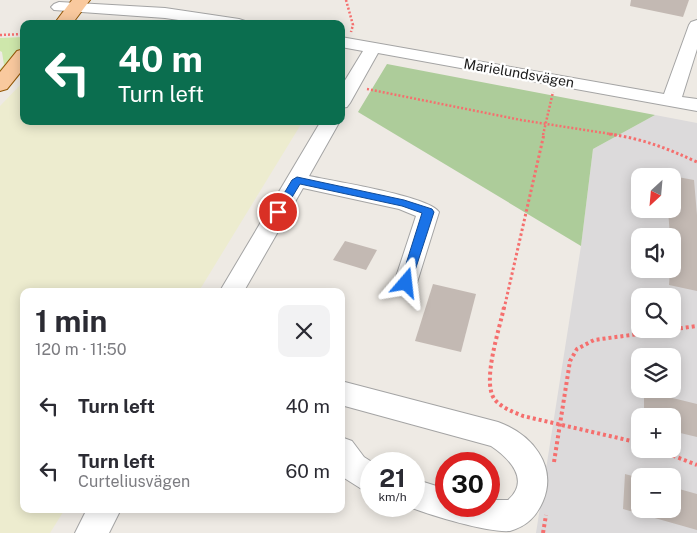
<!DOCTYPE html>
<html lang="en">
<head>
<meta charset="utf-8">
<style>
  :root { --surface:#fff; --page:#f2f2f3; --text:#2b2b33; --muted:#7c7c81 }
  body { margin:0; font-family:"Public Sans",sans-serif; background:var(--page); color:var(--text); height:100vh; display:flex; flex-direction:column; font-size:19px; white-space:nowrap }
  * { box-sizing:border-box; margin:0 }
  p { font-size:16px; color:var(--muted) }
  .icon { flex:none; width:28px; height:28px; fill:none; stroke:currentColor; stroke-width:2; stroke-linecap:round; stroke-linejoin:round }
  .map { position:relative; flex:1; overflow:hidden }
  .sheet { position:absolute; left:20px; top:288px; width:325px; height:225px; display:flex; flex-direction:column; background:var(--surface); border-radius:10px; box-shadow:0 2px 12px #0003 }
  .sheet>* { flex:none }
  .banner { position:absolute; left:20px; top:20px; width:325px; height:105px; border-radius:10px; box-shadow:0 2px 12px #0003; background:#0b6e4f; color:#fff; overflow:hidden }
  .needle { width:32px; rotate:206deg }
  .controls { position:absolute; left:631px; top:168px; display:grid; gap:10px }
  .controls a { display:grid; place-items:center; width:50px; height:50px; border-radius:10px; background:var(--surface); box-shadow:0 2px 12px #0003; font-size:25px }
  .speed { position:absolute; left:360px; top:452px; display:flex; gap:10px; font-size:25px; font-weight:700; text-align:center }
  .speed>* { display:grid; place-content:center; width:65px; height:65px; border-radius:50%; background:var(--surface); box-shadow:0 2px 12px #0003; line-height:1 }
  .speed small { font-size:12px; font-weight:400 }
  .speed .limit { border:8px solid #d22; background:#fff; color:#111 }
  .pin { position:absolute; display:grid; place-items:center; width:42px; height:42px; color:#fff; margin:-21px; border:2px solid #fff; border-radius:50%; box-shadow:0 1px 5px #0007 }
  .me { position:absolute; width:55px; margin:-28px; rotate:17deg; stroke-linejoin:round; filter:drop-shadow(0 0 4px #0008) }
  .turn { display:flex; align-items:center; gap:18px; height:105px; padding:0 15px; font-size:22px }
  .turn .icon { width:65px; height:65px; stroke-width:2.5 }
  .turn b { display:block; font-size:35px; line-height:42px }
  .round { display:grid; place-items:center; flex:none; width:52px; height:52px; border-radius:10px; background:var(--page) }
  .summary { display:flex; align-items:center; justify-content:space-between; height:85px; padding:0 15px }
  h1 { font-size:30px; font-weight:700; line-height:38px }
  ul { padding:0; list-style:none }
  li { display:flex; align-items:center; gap:15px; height:65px; padding:0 15px }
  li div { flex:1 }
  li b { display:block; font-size:19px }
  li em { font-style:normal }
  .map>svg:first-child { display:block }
  .residential { fill:#dcdadb; fill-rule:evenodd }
  .farmland { fill:#edeccf }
  .grass { fill:#cee7ab }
  .forest { fill:#adcc9a }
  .building { fill:#c3b9b3 }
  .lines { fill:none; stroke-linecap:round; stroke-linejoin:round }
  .minor-casing { stroke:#a4a4a4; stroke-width:2 }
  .major-casing { stroke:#925605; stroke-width:2 }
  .path-far2 { stroke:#f56f6e; stroke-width:2.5; stroke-dasharray:2 2; stroke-linecap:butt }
  .path-far1 { stroke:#f56f6e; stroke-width:3; stroke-dasharray:2.5 2.5; stroke-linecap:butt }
  .path { stroke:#f56f6e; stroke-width:4; stroke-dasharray:3 3; stroke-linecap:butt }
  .minor { fill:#fff; fill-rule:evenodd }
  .major { fill:#f9c99e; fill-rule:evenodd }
  .route { fill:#1a73e8; stroke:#114b97 }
  .labels { text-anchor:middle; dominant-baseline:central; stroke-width:4.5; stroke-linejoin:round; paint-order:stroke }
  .far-street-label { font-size:14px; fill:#1d1d1d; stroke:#fff }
</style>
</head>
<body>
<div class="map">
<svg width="697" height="533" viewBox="0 0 697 533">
  <rect width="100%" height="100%" fill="#eeeae4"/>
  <path class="residential" d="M655,115L697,123V533H536L581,246L593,149ZM640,176H672V209H640ZM640,236H672V269H640ZM640,296H672V329H640ZM640,356H672V389H640ZM640,416H672V449H640ZM640,476H672V509H640Z"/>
  <polygon class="farmland" points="24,81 24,121 303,121 199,291 24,291 24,509 65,509 50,533 0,533 0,106"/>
  <polygon class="grass" points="24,37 24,45 0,76 0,69 4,65 2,52 0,51 0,38"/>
  <polygon class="forest" points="387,64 655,115 593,149 581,246 358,112"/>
  <g class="building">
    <polygon points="631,0 689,0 683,17 630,6"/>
    <polygon points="672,176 694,180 697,215 697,291 669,285 670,269 672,269 672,236 670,236 668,210 672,211"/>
    <polygon points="345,241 377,250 366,270 333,260"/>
    <polygon points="433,284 476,294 461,352 415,341"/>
    <polygon points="644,391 697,404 697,437 672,431 672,416 644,416"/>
    <polygon points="625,474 640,478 640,509 672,509 672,487 697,494 697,530 623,509"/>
  </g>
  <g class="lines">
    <g class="minor-casing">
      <g id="minor">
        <polygon points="59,2 165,8 239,19 245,21 247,24 206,24 165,18 54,10 51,7 54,4"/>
        <polygon points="697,20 697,49 682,97 697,99 697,111 378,53 350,103 347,107 341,108 341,87 363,51 341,47 341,37 664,94 689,25 691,22"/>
        <path d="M321,121H340L309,176C332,181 429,196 439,212L415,289L406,292L397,289L394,283L416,216L399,209L303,188L244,291H220Z"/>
        <path d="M341,381L498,422C531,434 558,465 543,501C536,517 527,526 510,531C488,533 429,515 407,506H414V479L446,489V506H489V500H508C531,480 509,458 491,446L341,405Z"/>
        <polygon points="341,437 352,441 364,457 375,464 371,464 371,492 360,488 341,476"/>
        <polygon points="87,509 121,509 109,533 75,533"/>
      </g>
    </g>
    <g class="major-casing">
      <g id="major">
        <polygon points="72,0 90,0 72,24 54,24"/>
        <polygon points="24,49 24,68 7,89 0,91 0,72 17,51"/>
      </g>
    </g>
    <g class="path-far2">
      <polyline points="346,0 353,25 351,32"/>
      <polyline points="0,35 24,34"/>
      <polyline points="367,89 521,120 617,135"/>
      <polyline points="543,135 553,92"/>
    </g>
    <g class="path-far1">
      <path d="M609,134C644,139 666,148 697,162"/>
      <polyline points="504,309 544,134"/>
    </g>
    <g class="path">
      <path d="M504,307C500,328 480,385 496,401C503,408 513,412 523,416L640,443"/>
      <polyline points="656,449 697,465"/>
      <polyline points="554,462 570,361 577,349 594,340 697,326"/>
      <polyline points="543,533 546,515"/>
    </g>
    <use href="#minor" class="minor"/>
    <use href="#major" class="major"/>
  </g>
  <polygon class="route" points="297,177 404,200 432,209 434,212 410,286 406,287 400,283 422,213 402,206 300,184 282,214 275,214 273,212 292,180"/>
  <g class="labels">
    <g class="far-street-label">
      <text transform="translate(519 73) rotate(10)">Marielundsvägen</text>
    </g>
  </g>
</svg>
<div class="controls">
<a><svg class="needle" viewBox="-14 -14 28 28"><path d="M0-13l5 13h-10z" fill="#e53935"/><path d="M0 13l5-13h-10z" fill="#7c7c81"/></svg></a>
<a><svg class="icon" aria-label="sound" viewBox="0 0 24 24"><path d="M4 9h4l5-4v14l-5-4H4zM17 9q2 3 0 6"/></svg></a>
<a><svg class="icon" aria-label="search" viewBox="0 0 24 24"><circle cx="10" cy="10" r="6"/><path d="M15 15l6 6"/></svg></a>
<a><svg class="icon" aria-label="layers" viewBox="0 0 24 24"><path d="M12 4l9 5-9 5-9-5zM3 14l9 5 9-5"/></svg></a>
<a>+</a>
<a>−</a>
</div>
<div class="speed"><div>21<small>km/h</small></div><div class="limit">30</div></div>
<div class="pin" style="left:278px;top:212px;background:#d93025"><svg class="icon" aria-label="arrive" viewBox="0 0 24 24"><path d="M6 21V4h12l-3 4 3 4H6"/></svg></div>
<svg class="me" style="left:406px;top:283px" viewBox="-20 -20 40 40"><path d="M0-17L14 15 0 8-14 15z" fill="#1a73e8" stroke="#fff" stroke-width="4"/></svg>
<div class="banner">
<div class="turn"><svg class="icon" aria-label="left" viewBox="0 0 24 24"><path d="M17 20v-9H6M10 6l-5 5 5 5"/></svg><div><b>40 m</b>Turn left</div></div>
</div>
<section class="sheet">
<div class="summary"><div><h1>1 min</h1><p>120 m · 11:50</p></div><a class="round"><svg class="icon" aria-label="close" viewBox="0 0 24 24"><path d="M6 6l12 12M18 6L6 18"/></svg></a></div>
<ul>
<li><svg class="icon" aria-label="left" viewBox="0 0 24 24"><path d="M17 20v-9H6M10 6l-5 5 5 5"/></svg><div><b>Turn left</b></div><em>40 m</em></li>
<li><svg class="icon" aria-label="left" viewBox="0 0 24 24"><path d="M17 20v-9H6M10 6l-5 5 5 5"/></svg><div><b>Turn left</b><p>Curteliusvägen</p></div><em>60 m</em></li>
</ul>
</section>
</div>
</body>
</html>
